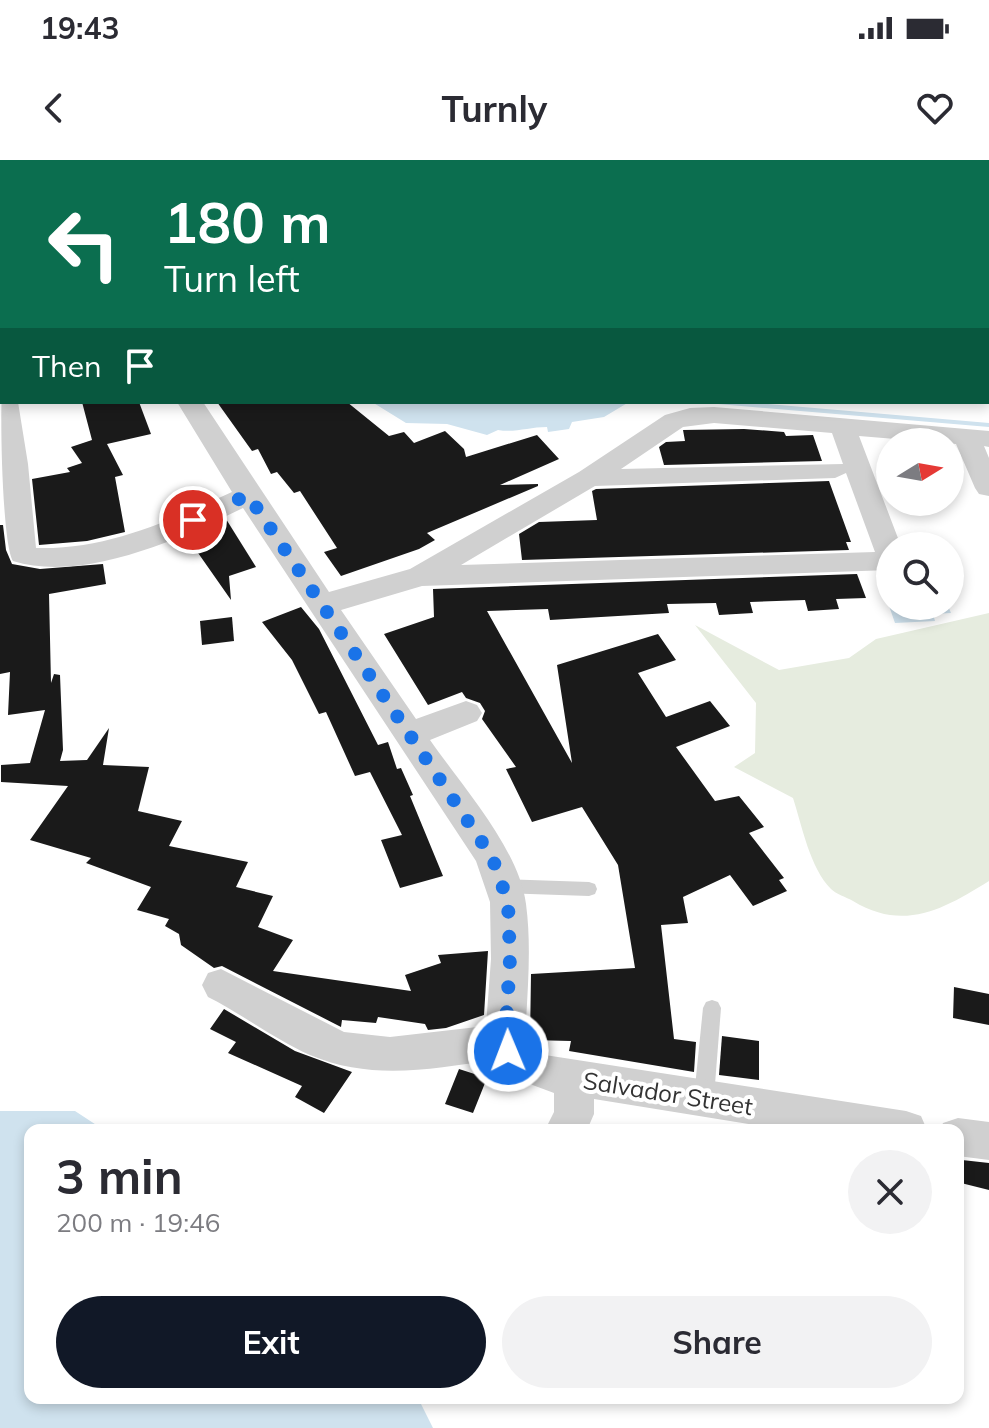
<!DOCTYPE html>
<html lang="en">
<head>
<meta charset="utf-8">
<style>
  :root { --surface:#fff; --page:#f2f2f3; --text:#2b2b33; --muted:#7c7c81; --accent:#111827 }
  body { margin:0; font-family:Mulish,sans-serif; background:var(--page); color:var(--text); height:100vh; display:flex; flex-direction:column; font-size:30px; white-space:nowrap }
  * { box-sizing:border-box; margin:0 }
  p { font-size:26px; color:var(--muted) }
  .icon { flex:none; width:44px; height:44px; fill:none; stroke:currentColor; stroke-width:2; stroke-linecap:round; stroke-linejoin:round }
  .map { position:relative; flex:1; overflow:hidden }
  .details { position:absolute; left:24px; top:964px; width:940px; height:280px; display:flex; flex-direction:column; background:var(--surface); border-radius:16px; box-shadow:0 4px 12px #0003 }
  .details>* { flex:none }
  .top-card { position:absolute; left:0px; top:0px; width:990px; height:244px; box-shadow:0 4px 12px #0003; background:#0b6e4f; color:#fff; overflow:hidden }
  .needle { width:52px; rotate:79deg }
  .buttons { position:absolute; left:876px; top:268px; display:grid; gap:16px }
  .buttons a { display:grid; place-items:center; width:88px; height:88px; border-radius:50%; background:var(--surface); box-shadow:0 4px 12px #0003; font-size:40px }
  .pin { position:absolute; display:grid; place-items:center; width:68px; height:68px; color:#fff; margin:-34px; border:4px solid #fff; border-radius:50%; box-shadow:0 2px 8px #0007 }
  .me { position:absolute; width:88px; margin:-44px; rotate:359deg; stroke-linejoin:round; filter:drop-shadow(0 0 6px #0008) }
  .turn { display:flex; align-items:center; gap:28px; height:168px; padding:0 32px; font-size:36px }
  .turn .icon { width:104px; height:104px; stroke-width:2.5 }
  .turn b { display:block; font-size:56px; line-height:68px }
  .then { display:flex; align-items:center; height:76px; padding:0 32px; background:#0003; gap:16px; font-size:30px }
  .round { display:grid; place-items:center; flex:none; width:84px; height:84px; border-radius:42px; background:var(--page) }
  .summary { display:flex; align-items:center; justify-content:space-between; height:136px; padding:0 32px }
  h1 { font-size:48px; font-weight:700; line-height:60px }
  .action { display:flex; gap:16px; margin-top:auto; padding:16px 32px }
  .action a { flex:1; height:92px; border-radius:48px; background:var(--accent); color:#fff; font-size:32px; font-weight:700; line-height:92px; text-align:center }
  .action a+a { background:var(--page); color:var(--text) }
  .status { display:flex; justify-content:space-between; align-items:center; height:56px; padding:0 40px; background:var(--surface); direction:ltr }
  .status svg { height:22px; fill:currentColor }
  header { display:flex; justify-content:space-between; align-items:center; height:104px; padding:0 32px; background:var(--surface); font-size:36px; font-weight:700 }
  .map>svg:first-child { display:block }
  .green { fill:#e6ecdf }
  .water { fill:#cfe2ee }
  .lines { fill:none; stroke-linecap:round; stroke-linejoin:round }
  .stream { fill:#cfe2ee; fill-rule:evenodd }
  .building { fill:#1a1a1a }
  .lane { fill:#d0d0d0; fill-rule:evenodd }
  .street { fill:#d0d0d0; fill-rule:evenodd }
  .route { stroke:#1a73e8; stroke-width:14; stroke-dasharray:0 25.2 }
  .labels { text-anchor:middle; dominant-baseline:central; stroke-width:8; stroke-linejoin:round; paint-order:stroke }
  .street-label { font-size:24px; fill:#333; stroke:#fff }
</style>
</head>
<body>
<div class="status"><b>19:43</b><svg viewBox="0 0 49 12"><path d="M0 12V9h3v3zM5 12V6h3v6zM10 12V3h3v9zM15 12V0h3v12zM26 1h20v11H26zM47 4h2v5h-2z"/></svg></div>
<header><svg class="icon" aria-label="back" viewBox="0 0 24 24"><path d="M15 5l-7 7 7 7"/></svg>Turnly<svg class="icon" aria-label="heart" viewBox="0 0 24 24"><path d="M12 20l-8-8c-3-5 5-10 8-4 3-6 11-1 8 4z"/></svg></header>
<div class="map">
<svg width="989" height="1268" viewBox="0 0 989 1268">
  <rect width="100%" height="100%" fill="#fff"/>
  <path class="green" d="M989,453V721C944,749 904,772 853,741C846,737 836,734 831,729C810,708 802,666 793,638L734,607L755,593L756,543L695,465L779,510L849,498L876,479Z"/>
  <g class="water">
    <path d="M372,242H629L604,257L572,262L569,269L548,272L547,267C529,267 515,273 498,270L487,275L447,264L406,263Z"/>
    <polygon points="888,443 890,446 948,446 951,453 933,454 935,461 895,463"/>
    <polygon points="0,951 75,951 104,970 30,970 30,1238 418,1238 433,1268 0,1268"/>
  </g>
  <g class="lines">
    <g class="stream">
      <polygon points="351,0 357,0 358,2 352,2"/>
      <polygon points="714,242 745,242 989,263 989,267 718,244"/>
    </g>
  </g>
  <g class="building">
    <polygon points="82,242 139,242 151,274 107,284 123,315 115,317 125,372 87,381 39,385 32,319 70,312 67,308 82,303 71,287 92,280"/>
    <polygon points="217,242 347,242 389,276 404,272 414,283 445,271 464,289 466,297 537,275 559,299 500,325 538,324 538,326 427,373 435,380 419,389 341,416 324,392 337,388 300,331 294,333 277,312 271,314 258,289 252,291"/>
    <polygon points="744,269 784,272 786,276 813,275 822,301 664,305 659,287 666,282 685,281 683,270"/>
    <polygon points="829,321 851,382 846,382 849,390 522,400 519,374 539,362 597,360 592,331 596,329"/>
    <polygon points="226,359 256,407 229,416 231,440 196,390 213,384 204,370"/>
    <polygon points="0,365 3,365 6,390 12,404 40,409 103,404 106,424 49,434 51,523 54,514 60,515 63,590 60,601 87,600 109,568 103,605 149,607 138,651 182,661 169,686 248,702 236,727 273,736 258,767 293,780 273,811 411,831 405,815 441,803 438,795 488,791 484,855 446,868 428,870 425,864 378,857 376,863 342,860 341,867 222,806 214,808 181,785 179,774 165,766 169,759 137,750 151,727 86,703 91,698 30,680 68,626 1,622 1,605 30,603 45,550 8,555 10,512 0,514"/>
    <polygon points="857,414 866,438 836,439 839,449 808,451 805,440 750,442 753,453 719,455 716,443 667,444 669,453 550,460 548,449 487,451 572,603 557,505 658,474 676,500 638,513 666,557 710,541 730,566 676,587 715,641 739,636 764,667 749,673 784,718 779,720 787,731 753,746 730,715 683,737 688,763 661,765 674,879 696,882 694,912 569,891 571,881 530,880 531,814 635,808 618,705 582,647 532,662 506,609 516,607 482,559 485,551 480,543 466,538 462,532 428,545 384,474 434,457 433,429"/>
    <polygon points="301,447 319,469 378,585 388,582 397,609 401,608 413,635 410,636 443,716 400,728 381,680 402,675 370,612 355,616 326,552 319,554 292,500 262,462"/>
    <polygon points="232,457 234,481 202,485 200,461"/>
    <polygon points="954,827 989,834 989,865 953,858"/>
    <polygon points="224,849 295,891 352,912 324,953 295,937 302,926 228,893 236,882 210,869"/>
    <polygon points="722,876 759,881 759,920 719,915"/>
    <polygon points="459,909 487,918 473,953 445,944"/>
    <polygon points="962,1000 989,1003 989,1030 961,1023"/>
  </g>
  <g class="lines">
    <g class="lane">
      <polygon points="503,719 589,722 595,724 597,729 595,734 589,736 503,733 497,731 495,726 497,721"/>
      <polygon points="712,840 718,842 721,848 714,937 711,943 704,946 697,943 694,937 703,848 706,842"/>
    </g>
    <g class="street">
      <polygon points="45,0 65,0 66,2 46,2"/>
      <polygon points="776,0 804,0 805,2 777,2"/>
      <polygon points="932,0 953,0 954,2 933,2"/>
      <rect x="0" y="9" width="2" height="12"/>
      <rect x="988" y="29" width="1" height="13"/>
      <rect x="0" y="67" width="2" height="14"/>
      <polygon points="0,203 2,203 2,230 0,229"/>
      <path d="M2,235V242H18L28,304L36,388C107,390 169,361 232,332L177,242H203L329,432L410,409L579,312L665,255L690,248L714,247L989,271V287L984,286L989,298V336L979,334L975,328L956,284L859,276L901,386H890V410L422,426L341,450L416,559L466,541L477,545L482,553L477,561L430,580C462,626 519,689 526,744C532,789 527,836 525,881L545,895L906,951L921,956L927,970H786L594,939V954L587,970H545L554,952V933L511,917L494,900C430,909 372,921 310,895C274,879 242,854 208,837L202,825L208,813L221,809L344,872L390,877L486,866L491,799L490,742L476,701L243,348C180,379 83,423 13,401C2,384 0,252 2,235ZM714,263L832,273L843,304L621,309L683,267ZM846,313L875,392L461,405L595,326L835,318Z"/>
      <polygon points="958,958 989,962 989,1000 958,996 958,970 940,970 943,963"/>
    </g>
  </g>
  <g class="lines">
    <polyline class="route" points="193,360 248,335 492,697 508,742 510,799 505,881 508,891"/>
  </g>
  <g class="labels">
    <g class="street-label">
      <text transform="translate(668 933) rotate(9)">Salvador Street</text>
    </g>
  </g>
</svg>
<div class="buttons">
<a><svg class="needle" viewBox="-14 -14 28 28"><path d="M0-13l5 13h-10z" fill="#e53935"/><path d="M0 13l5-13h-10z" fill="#7c7c81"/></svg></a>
<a><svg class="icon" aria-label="search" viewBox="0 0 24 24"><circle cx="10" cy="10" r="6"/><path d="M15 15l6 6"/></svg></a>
</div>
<div class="pin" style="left:193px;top:360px;background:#d93025"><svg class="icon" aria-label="arrive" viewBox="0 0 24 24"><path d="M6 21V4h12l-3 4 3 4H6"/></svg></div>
<svg class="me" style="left:508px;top:891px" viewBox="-20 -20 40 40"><circle r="17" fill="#1a73e8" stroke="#fff" stroke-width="3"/><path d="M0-11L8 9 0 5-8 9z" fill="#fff"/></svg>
<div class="top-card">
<div class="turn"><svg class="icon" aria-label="left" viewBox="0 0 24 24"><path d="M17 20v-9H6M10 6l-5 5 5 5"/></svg><div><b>180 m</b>Turn left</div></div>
<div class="then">Then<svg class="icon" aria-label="arrive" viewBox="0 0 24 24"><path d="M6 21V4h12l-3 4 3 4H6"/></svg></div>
</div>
<section class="details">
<div class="summary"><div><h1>3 min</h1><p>200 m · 19:46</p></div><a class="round"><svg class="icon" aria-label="close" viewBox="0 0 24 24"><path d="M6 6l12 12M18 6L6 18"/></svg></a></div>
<div class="action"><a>Exit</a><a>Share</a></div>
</section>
</div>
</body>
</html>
